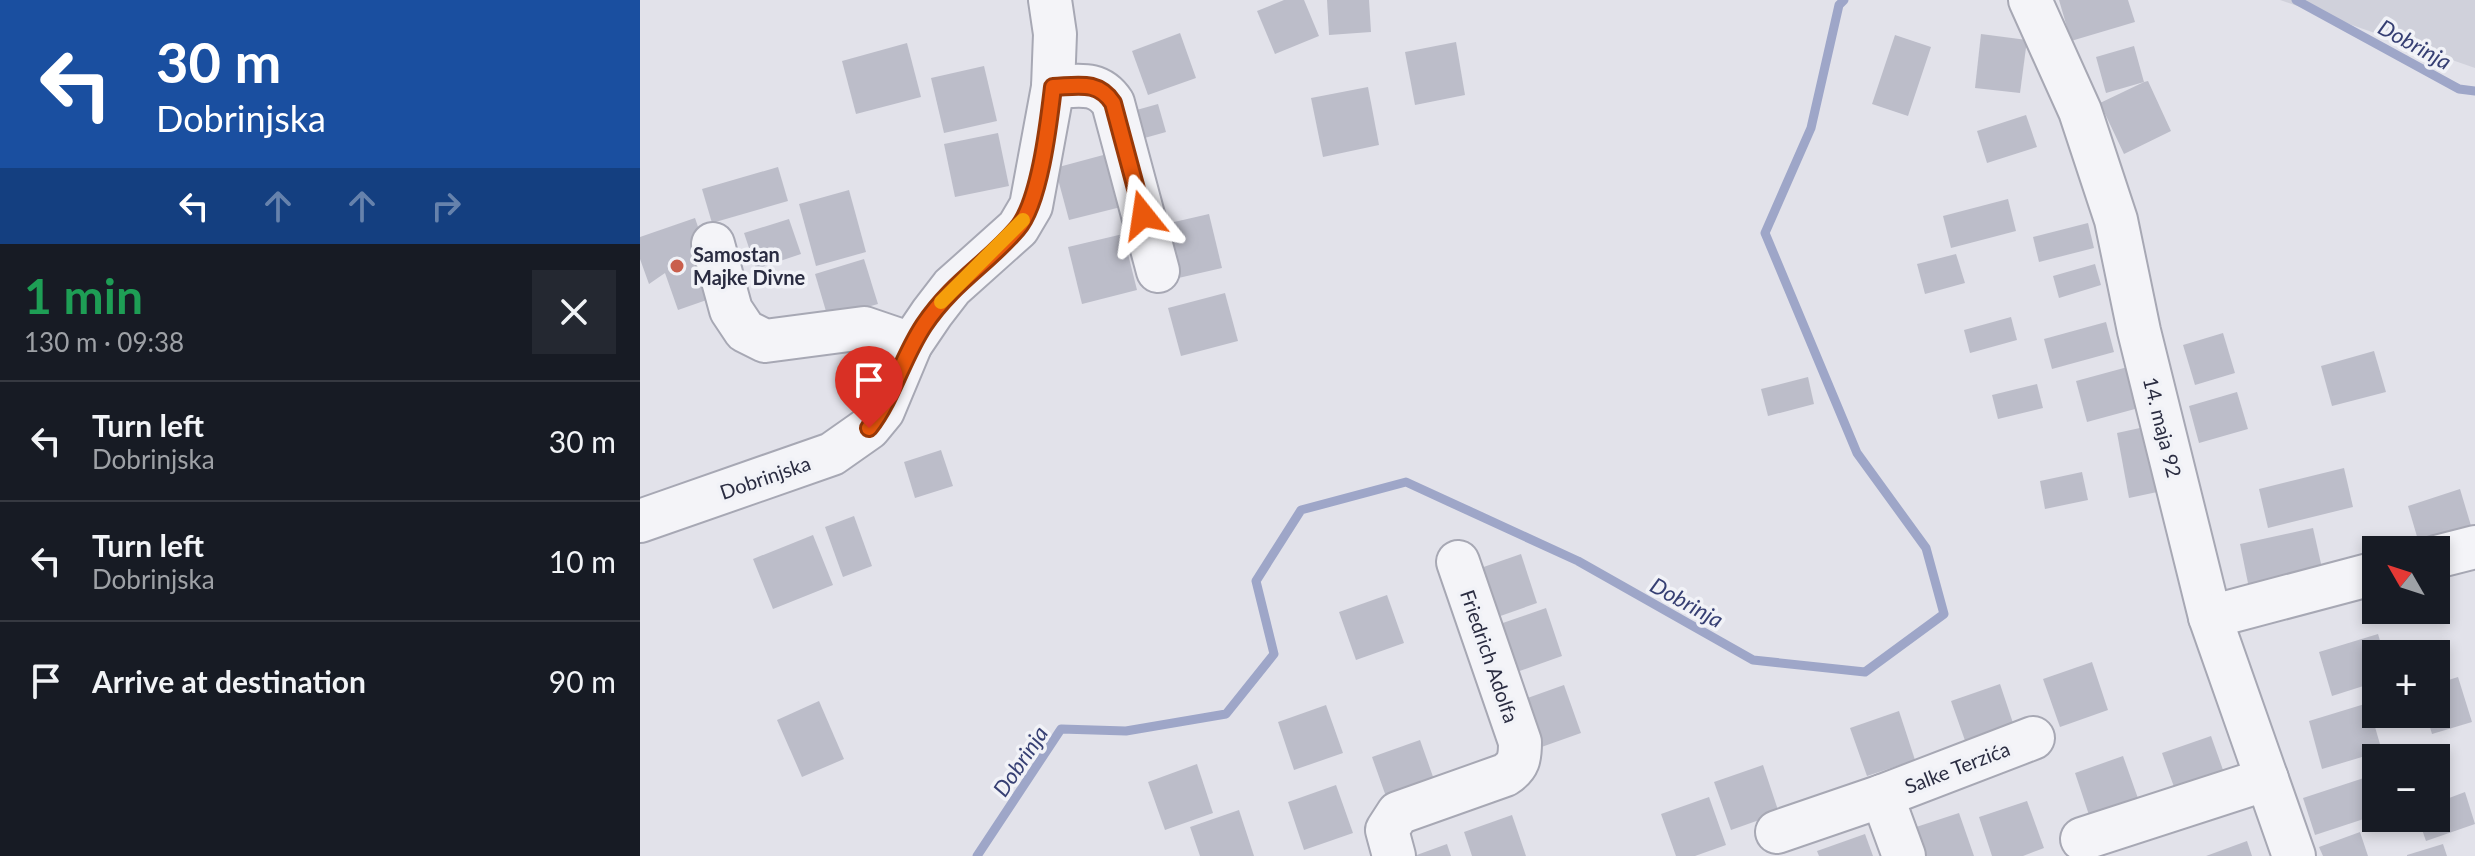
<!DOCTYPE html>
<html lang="en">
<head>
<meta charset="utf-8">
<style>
  :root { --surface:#171b24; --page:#242831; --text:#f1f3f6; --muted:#9ea1a6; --line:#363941 }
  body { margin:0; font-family:Lato,sans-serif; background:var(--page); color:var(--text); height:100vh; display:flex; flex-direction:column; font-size:30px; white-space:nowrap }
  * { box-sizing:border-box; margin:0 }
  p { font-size:26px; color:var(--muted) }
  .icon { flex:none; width:44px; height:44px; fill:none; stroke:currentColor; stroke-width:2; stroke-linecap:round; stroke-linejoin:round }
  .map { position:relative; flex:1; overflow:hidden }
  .panel { display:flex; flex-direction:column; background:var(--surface); width:640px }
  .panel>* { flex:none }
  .banner { background:#1a4fa0; color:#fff; overflow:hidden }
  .needle { width:52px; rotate:309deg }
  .fabs { position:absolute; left:1722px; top:536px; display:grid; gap:16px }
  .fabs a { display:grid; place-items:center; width:88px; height:88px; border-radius:0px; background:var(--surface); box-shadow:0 4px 12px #0003; font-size:40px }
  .pin { position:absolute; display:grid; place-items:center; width:68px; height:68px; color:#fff; margin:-82px -34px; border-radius:50% 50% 50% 0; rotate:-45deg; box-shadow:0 0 8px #0007 }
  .pin .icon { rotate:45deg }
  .me { position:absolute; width:88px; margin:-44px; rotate:345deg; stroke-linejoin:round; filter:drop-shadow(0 0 6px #0008) }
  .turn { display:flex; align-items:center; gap:28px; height:168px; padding:0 24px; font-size:36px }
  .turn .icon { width:104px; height:104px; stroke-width:2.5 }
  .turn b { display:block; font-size:56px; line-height:68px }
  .lanes { display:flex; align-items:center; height:76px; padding:0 24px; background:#0003; justify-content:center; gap:40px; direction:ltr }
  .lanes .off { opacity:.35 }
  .round { display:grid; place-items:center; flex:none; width:84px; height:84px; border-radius:0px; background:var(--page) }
  .overview { display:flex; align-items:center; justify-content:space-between; height:136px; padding:0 24px }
  h1 { font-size:48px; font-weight:700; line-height:60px; color:#1e9e55 }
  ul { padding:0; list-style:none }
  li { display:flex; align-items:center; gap:24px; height:120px; padding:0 24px; border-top:2px solid var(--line) }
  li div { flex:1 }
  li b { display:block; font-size:30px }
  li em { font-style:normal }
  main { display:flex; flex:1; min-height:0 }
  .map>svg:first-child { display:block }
  .built { fill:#d0d1db }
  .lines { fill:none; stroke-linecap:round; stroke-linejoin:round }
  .stream { stroke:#9ea6c8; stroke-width:9 }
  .building { fill:#bcbdc9 }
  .minor-casing { stroke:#a7a8b4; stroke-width:46 }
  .minor { stroke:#f4f4f8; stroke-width:42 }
  .route-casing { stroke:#983908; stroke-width:20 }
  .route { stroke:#ea580c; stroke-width:14 }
  .slow { stroke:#f59e0b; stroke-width:14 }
  .poi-dot { fill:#c95f4d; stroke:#f1f2f7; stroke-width:3 }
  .labels { text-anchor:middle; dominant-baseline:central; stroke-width:7; stroke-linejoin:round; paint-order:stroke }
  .poi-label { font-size:20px; font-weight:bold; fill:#2a2c41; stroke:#f1f2f7; text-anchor:start }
  .street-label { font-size:20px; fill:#2a2c41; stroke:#f1f2f7 }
  .water-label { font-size:22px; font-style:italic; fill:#363f73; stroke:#f1f2f7 }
</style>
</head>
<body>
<main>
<section class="panel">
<div class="banner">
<div class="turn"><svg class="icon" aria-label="left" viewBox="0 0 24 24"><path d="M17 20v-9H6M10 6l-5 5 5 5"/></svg><div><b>30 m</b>Dobrinjska</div></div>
<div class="lanes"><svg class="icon" aria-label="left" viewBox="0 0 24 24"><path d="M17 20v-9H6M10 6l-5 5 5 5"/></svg><svg class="icon off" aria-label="ahead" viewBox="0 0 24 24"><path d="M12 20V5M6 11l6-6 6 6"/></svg><svg class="icon off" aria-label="ahead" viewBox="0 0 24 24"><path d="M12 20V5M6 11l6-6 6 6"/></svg><svg class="icon off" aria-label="right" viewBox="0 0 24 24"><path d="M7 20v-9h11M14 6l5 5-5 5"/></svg></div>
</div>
<div class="overview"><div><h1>1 min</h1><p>130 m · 09:38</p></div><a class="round"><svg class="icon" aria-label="close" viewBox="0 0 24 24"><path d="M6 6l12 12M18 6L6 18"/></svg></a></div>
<ul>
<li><svg class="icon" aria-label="left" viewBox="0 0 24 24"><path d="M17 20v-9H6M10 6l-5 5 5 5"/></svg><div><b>Turn left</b><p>Dobrinjska</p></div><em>30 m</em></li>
<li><svg class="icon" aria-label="left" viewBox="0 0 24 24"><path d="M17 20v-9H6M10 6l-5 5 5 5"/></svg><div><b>Turn left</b><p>Dobrinjska</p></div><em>10 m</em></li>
<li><svg class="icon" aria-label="arrive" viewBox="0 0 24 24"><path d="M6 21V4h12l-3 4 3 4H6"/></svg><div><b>Arrive at destination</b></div><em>90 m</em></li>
</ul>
</section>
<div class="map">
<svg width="1835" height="856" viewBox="0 0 1835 856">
  <rect width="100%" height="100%" fill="#e2e2ea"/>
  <polygon class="built" points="1640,0 1835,0 1835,68"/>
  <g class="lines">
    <g class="stream">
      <polyline points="1656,0 1819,89 1835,91"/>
      <polyline points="337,856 421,729 486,731 586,714 634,654 616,581 661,510 766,482 938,561 1113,660 1225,672 1304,614 1286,548 1217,453 1125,233 1171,128 1199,5 1204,0"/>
    </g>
  </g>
  <g class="building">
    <polygon points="644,0 664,0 679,36 635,54 617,11"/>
    <polygon points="687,0 729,0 731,32 689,35"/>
    <polygon points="1419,0 1488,0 1495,22 1431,41"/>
    <polygon points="540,33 556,78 508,95 492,51"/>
    <polygon points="1341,34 1387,40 1380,93 1335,88"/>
    <polygon points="1255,35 1291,47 1268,116 1232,104"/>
    <polygon points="816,42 825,95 775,105 765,52"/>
    <polygon points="267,43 281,97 216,114 202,61"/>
    <polygon points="1494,46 1504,82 1508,81 1531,131 1484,154 1460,103 1504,82 1466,93 1456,57"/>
    <polygon points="344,66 357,121 304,133 291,78"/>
    <polygon points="728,87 739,145 683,157 671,98"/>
    <polygon points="518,104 526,132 501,139 493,111"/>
    <polygon points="1386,115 1397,147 1347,163 1337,131"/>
    <polygon points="358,133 369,186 315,197 304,144"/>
    <polygon points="467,154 481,207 429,220 415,168"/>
    <polygon points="138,167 148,201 72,223 62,189"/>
    <polygon points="209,190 226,252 176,266 159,204"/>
    <polygon points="1368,199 1376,231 1311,248 1303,216"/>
    <polygon points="569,214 582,268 534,279 521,225"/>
    <polygon points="55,218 81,295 38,310 25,273 9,284 0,259 0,237"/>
    <polygon points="149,219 161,254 116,269 104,233"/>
    <polygon points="1448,223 1454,248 1399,262 1393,237"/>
    <polygon points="483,234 497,290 442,304 428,247"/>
    <polygon points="1316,254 1325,283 1285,294 1277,264"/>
    <polygon points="224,259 238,304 188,318 175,274"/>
    <polygon points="1455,264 1461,285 1419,298 1413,276"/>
    <polygon points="585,293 598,341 541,356 528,308"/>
    <polygon points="1371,317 1377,340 1330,353 1324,330"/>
    <polygon points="1466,322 1474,352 1412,369 1404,339"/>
    <polygon points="1583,333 1595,373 1555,385 1543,345"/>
    <polygon points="1734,351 1746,392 1692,406 1681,366"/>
    <polygon points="1495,365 1506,406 1447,422 1436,381"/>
    <polygon points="1168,377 1174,404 1128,416 1121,389"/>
    <polygon points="1397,384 1403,408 1358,419 1352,395"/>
    <polygon points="1597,392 1608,429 1559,443 1549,406"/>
    <polygon points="1509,426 1522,491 1489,498 1477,433"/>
    <polygon points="301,450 313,486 275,498 264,462"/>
    <polygon points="1704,468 1713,507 1628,528 1619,489"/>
    <polygon points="1442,472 1448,500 1405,509 1400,481"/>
    <polygon points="1820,489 1835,539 1781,550 1768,506"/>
    <polygon points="214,516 232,566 203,577 185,527"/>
    <polygon points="1673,528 1684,577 1610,593 1600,544"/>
    <polygon points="173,535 193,585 133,609 113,559"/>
    <polygon points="881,554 897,603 849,620 832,571"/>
    <polygon points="747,595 764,643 716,660 699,612"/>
    <polygon points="906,608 922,656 874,673 857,625"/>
    <polygon points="1738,634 1744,654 1736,654 1736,682 1692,696 1679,652"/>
    <polygon points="1452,662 1468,710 1420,727 1403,679"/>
    <polygon points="1818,677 1832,722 1792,734 1786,714 1796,714 1796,684"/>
    <polygon points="1360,684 1376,732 1328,749 1311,701"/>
    <polygon points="924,685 941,733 893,750 876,702"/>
    <polygon points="179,701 204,759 162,777 137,720"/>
    <polygon points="1728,703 1742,751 1682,769 1669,721"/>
    <polygon points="686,705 703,753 654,770 638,722"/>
    <polygon points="1259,711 1275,760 1227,776 1210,728"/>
    <polygon points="1571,736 1588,784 1539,801 1522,753"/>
    <polygon points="780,740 797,788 749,805 732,757"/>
    <polygon points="1483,756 1500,804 1451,821 1435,773"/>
    <polygon points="557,764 573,813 525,830 508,782"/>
    <polygon points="1123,765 1139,813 1091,830 1074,782"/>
    <polygon points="1736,774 1736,815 1675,835 1663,798"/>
    <polygon points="696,785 713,833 664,850 648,802"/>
    <polygon points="1825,792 1835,824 1786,841 1778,818 1796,818 1796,803"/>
    <polygon points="1069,797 1086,845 1055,856 1036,856 1021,814"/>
    <polygon points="1387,801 1404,848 1383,856 1352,856 1339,817"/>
    <polygon points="599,810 614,856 560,856 550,827"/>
    <polygon points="1319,813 1334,856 1280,856 1270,829"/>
    <polygon points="872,815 886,856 832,856 824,832"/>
    <polygon points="1720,832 1728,856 1683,856 1679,847"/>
    <polygon points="1225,834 1233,856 1179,856 1177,851"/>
    <polygon points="1607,841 1612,856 1566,856"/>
    <polygon points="807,844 811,856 774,856"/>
    <polygon points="1803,844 1807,856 1767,856 1767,855"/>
  </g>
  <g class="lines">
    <g class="minor-casing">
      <g id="minor">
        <polyline points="1390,0 1440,111 1476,220 1499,331 1570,617 1654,856"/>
        <path d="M413,87C438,86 458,80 473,103L518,271"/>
        <polyline points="73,244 91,310 105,331 125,341 224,328 271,344"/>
        <polyline points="0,521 192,454 229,428 243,411 271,344 292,313 312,287 378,228 391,206 413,87 415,34 410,0"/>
        <polyline points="1796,557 1835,547"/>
        <polyline points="1570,617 1736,573"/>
        <polyline points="1242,796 1264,856"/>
        <polyline points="1137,832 1242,796 1393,738"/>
        <polyline points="1442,839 1627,779"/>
        <path d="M754,856L747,830L758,813L865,775C879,766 880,758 880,742L818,562"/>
      </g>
    </g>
    <use href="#minor" class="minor"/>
  </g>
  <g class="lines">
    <g class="route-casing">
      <path id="route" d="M229,428C253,397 262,358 284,325C313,282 346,265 377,229C400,203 409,121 413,87C438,86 458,80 473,103L503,215"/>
    </g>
    <use href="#route" class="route"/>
    <polyline class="slow" points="301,302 383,220"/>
  </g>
  <circle class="poi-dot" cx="37" cy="266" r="8"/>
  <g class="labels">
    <g class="poi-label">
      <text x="53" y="254">Samostan<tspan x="53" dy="23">Majke Divne</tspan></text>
    </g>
    <g class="street-label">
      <text transform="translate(1523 427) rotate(76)">14. maja 92</text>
      <text transform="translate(125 477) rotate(-19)">Dobrinjska</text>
      <text transform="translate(850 656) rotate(71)">Friedrich Adolfa</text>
      <text transform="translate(1317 767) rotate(-21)">Salke Terzića</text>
    </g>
    <g class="water-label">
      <text transform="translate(1775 44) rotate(29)">Dobrinja</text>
      <text transform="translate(1047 602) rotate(29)">Dobrinja</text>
      <text transform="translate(380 761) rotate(-56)">Dobrinja</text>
    </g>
  </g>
</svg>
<div class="fabs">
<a><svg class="needle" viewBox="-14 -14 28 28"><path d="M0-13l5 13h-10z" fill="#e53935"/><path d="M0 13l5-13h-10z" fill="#9ea1a6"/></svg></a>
<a>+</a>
<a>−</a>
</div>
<div class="pin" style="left:229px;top:428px;background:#d93025"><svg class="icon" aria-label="arrive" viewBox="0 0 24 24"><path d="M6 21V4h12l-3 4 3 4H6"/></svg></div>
<svg class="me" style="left:503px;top:215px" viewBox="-20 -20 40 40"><path d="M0-17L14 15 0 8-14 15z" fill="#ea580c" stroke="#fff" stroke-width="4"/></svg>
</div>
</main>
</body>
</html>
